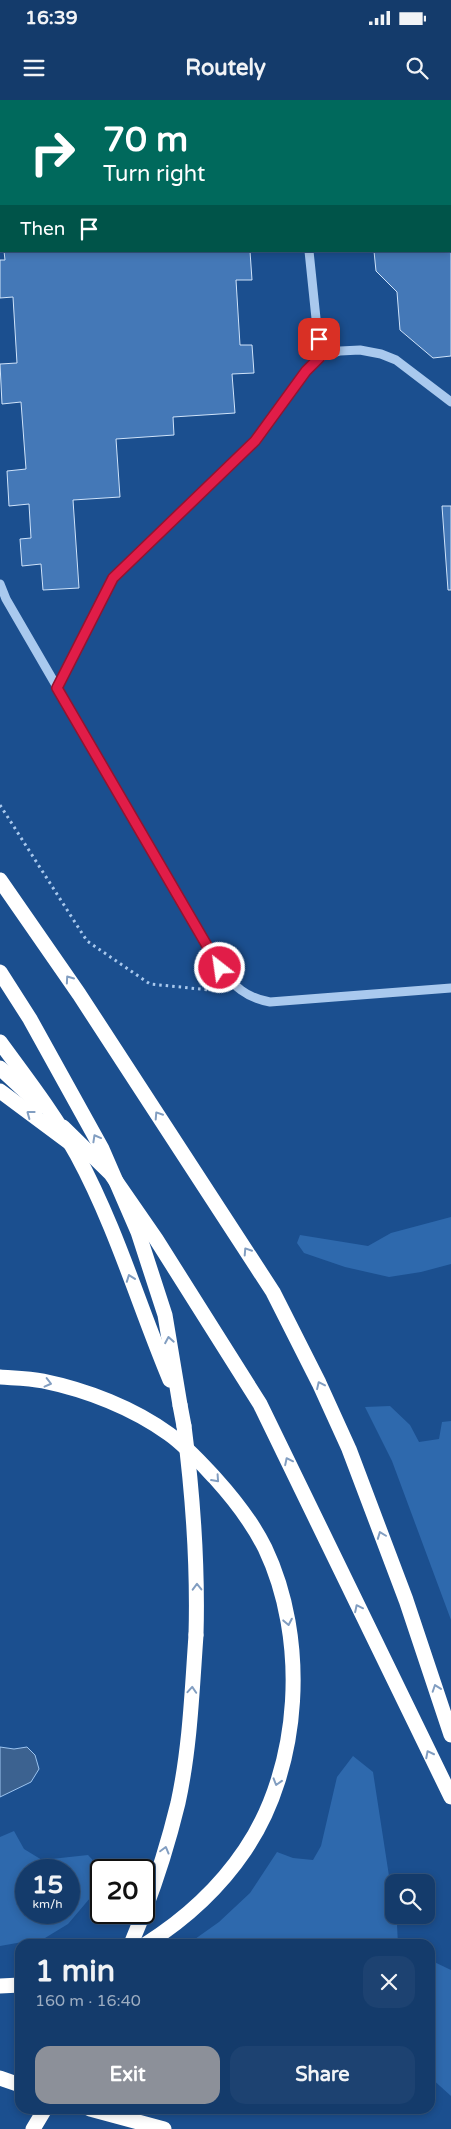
<!DOCTYPE html>
<html lang="en">
<head>
<meta charset="utf-8">
<style>
  :root { --surface:#143b6b; --page:#1d4271; --text:#f1f3f6; --muted:#9dadc1; --line:#33557e; --accent:#8c9099 }
  body { margin:0; font-family:"Varela Round",sans-serif; background:var(--page); color:var(--text); height:100vh; display:flex; flex-direction:column; font-size:19px; white-space:nowrap }
  * { box-sizing:border-box; margin:0 }
  p { font-size:16px; color:var(--muted) }
  .icon { flex:none; width:28px; height:28px; fill:none; stroke:currentColor; stroke-width:2; stroke-linecap:round; stroke-linejoin:round }
  .map { position:relative; flex:1; overflow:hidden }
  .side { position:absolute; left:15px; top:1839px; width:420px; height:175px; display:flex; flex-direction:column; background:var(--surface); border-radius:15px; box-shadow:0 2px 8px #0003,0 0 0 1px var(--line) }
  .side>* { flex:none }
  .guide { position:absolute; left:0px; top:0px; width:451px; height:152px; box-shadow:0 2px 8px #0003,0 0 0 1px var(--line); background:#00695c; color:#fff; overflow:hidden }
  .buttons { position:absolute; left:385px; top:1774px; display:grid; gap:10px }
  .buttons a { display:grid; place-items:center; width:50px; height:50px; border-radius:10px; background:var(--surface); box-shadow:0 2px 8px #0003,0 0 0 1px var(--line); font-size:25px }
  .speed { position:absolute; left:15px; top:1759px; display:flex; gap:10px; font-size:25px; font-weight:700; text-align:center }
  .speed>* { display:grid; place-content:center; width:65px; height:65px; border-radius:50%; background:var(--surface); box-shadow:0 2px 8px #0003,0 0 0 1px var(--line); line-height:1 }
  .speed small { font-size:12px; font-weight:400 }
  .speed .limit { border:2px solid #111; border-radius:8px; background:#fff; color:#111 }
  .pin { position:absolute; display:grid; place-items:center; width:42px; height:42px; color:#fff; margin:-21px; border-radius:10px; box-shadow:0 2px 8px #0006 }
  .me { position:absolute; width:55px; margin:-28px; rotate:330deg; stroke-linejoin:round; filter:drop-shadow(0 0 4px #0008) }
  .turn { display:flex; align-items:center; gap:18px; height:105px; padding:0 20px; font-size:22px }
  .turn .icon { width:65px; height:65px; stroke-width:2.5 }
  .turn b { display:block; font-size:35px; line-height:42px }
  .then { display:flex; align-items:center; height:48px; padding:0 20px; background:#0003; gap:10px; font-size:19px }
  .round { display:grid; place-items:center; flex:none; width:52px; height:52px; border-radius:15px; background:var(--page) }
  .headline { display:flex; align-items:center; justify-content:space-between; height:85px; padding:0 20px }
  h1 { font-size:30px; font-weight:700; line-height:38px }
  .action { display:flex; gap:10px; margin-top:auto; padding:10px 20px }
  .action a { flex:1; height:58px; border-radius:15px; background:var(--accent); color:#fff; font-size:20px; font-weight:700; line-height:58px; text-align:center }
  .action a+a { background:var(--page); color:var(--text) }
  .status { display:flex; justify-content:space-between; align-items:center; height:35px; padding:0 25px; background:var(--surface); direction:ltr }
  .status svg { height:14px; fill:currentColor }
  header { display:flex; justify-content:space-between; align-items:center; height:65px; padding:0 20px; background:var(--surface); font-size:22px; font-weight:700 }
  .map>svg:first-child { display:block }
  .green { fill:#2e69ad; fill-rule:evenodd }
  .water { fill:#3c6290; stroke:#9cc4f0 }
  .building { fill:#4478b7; stroke:#cfe3fa }
  .lines { fill:none; stroke-linecap:round; stroke-linejoin:round }
  .path { stroke:#a9c9ee; stroke-width:3; stroke-dasharray:2.5 4; stroke-linecap:butt }
  .minor { stroke:#a9c9ee; stroke-width:9 }
  .highway { stroke:#fff; stroke-width:15 }
  .highway-bridge { stroke:#fff; stroke-width:15 }
  .oneway { stroke:#829ec1 }
  .route-casing { stroke:#92132f; stroke-width:12 }
  .route { stroke:#e11d48; stroke-width:9 }
</style>
</head>
<body>
<div class="status"><b>16:39</b><svg viewBox="0 0 49 12"><path d="M0 12V9h3v3zM5 12V6h3v6zM10 12V3h3v9zM15 12V0h3v12zM26 1h20v11H26zM47 4h2v5h-2z"/></svg></div>
<header><svg class="icon" aria-label="menu" viewBox="0 0 24 24"><path d="M4 6h16M4 12h16M4 18h16"/></svg>Routely<svg class="icon" aria-label="search" viewBox="0 0 24 24"><circle cx="10" cy="10" r="6"/><path d="M15 15l6 6"/></svg></header>
<div class="map">
<svg width="451" height="2029" viewBox="0 0 451 2029">
  <rect width="100%" height="100%" fill="#1b4f8f"/>
  <g class="green">
    <polygon points="451,1117 451,1164 421,1172 389,1177 345,1167 304,1153 297,1143 300,1135 368,1146 391,1133"/>
    <polygon points="390,1306 410,1325 419,1342 439,1339 442,1322 451,1321 451,1520 392,1361 365,1307"/>
    <polygon points="353,1656 373,1672 389,1776 394,1784 394,1815 400,1815 397,1825 398,1844 188,1844 219,1822 250,1793 277,1752 293,1758 313,1760 321,1746 337,1677"/>
    <path d="M14,1731L24,1749L42,1760L88,1755L102,1770L96,1791L68,1824L45,1838L0,1846V1737ZM26,1770H69V1812H26Z"/>
    <polygon points="430,1860 451,1870 451,1996 430,1977"/>
  </g>
  <polygon class="water" points="0,1647 14,1649 27,1647 35,1655 39,1669 31,1682 0,1697"/>
  <g class="building">
    <rect x="63" y="0" width="95" height="1"/>
    <polygon points="189,0 227,0 227,1 171,1"/>
    <polygon points="380,0 451,0 451,256 433,258 400,230 397,192 376,171 374,151 450,151 450,1"/>
    <polygon points="0,9 1,9 1,108 0,102"/>
    <polygon points="4,151 250,151 252,180 236,180 240,245 252,245 254,273 232,274 235,313 173,317 174,335 116,339 120,397 73,400 79,488 43,490 41,464 22,466 20,439 31,438 29,404 9,406 7,371 26,369 21,302 2,304 0,264 17,263 13,197 0,198 0,160 5,160"/>
    <polygon points="442,406 451,406 451,490 448,490"/>
  </g>
  <g class="lines">
    <polyline class="path" points="0,705 87,841 150,884 210,890"/>
    <g class="minor">
      <polyline points="273,0 273,1"/>
      <polyline points="309,151 320,257"/>
      <path d="M0,484L6,499L220,868C234,886 246,898 270,902L451,888"/>
      <polyline points="57,588 113,478 255,341 307,271 320,257 340,251 360,250 381,254 396,260 451,302"/>
    </g>
    <g class="highway">
      <polyline points="0,780 79,894 273,1192 319,1283 349,1349 406,1500 451,1635"/>
      <polyline points="0,968 41,1006"/>
      <polyline points="0,991 70,1043"/>
      <polyline points="63,1027 111,1074 156,1139 260,1304 451,1697"/>
      <path d="M0,1277C14,1278 29,1278 43,1281C87,1290 133,1308 169,1334C186,1346 201,1363 215,1378C234,1399 252,1422 265,1448C308,1538 302,1666 245,1750C220,1787 184,1820 146,1844"/>
      <polyline points="180,1305 184,1326"/>
      <path d="M144,1812C158,1776 169,1740 178,1703C190,1648 192,1591 196,1535"/>
      <polyline points="131,1844 144,1812"/>
      <polyline points="0,1886 20,1885"/>
      <polyline points="0,1978 20,1985"/>
      <polyline points="90,2009 164,2029"/>
      <polyline points="33,2029 45,2009"/>
    </g>
    <g class="highway-bridge">
      <polyline points="0,872 30,919 102,1049 138,1132 165,1215 180,1305"/>
      <path d="M0,942C27,979 55,1015 77,1055C116,1127 139,1206 170,1280"/>
      <path d="M184,1326C193,1396 198,1465 196,1535"/>
    </g>
  </g>
  <defs><path id="oneway-chevron" d="M-2-3.5L2.5 0L-2 3.5" fill="none" stroke-width="1.6" stroke-linecap="round" stroke-linejoin="round" transform="scale(1.25)"/></defs>
  <g class="oneway">
    <use href="#oneway-chevron" transform="translate(69 879) rotate(-125)"/>
    <use href="#oneway-chevron" transform="translate(30 1014) rotate(-143)"/>
    <use href="#oneway-chevron" transform="translate(158 1015) rotate(-123)"/>
    <use href="#oneway-chevron" transform="translate(96 1038) rotate(-119)"/>
    <use href="#oneway-chevron" transform="translate(247 1151) rotate(-123)"/>
    <use href="#oneway-chevron" transform="translate(130 1178) rotate(-110)"/>
    <use href="#oneway-chevron" transform="translate(169 1240) rotate(-100)"/>
    <use href="#oneway-chevron" transform="translate(48 1283) rotate(14)"/>
    <use href="#oneway-chevron" transform="translate(320 1285) rotate(-115)"/>
    <use href="#oneway-chevron" transform="translate(288 1361) rotate(-116)"/>
    <use href="#oneway-chevron" transform="translate(216 1379) rotate(48)"/>
    <use href="#oneway-chevron" transform="translate(381 1435) rotate(-111)"/>
    <use href="#oneway-chevron" transform="translate(197 1487) rotate(-91)"/>
    <use href="#oneway-chevron" transform="translate(358 1508) rotate(-116)"/>
    <use href="#oneway-chevron" transform="translate(288 1522) rotate(79)"/>
    <use href="#oneway-chevron" transform="translate(436 1588) rotate(-109)"/>
    <use href="#oneway-chevron" transform="translate(192 1590) rotate(-86)"/>
    <use href="#oneway-chevron" transform="translate(429 1654) rotate(-117)"/>
    <use href="#oneway-chevron" transform="translate(277 1682) rotate(107)"/>
    <use href="#oneway-chevron" transform="translate(165 1750) rotate(-75)"/>
  </g>
  <g class="lines">
    <g class="route-casing">
      <polyline id="route" points="220,868 57,588 113,478 255,341 306,271 320,257 319,239"/>
    </g>
    <use href="#route" class="route"/>
  </g>
</svg>
<div class="buttons">
<a><svg class="icon" aria-label="search" viewBox="0 0 24 24"><circle cx="10" cy="10" r="6"/><path d="M15 15l6 6"/></svg></a>
</div>
<div class="speed"><div>15<small>km/h</small></div><div class="limit">20</div></div>
<div class="pin" style="left:319px;top:239px;background:#d93025"><svg class="icon" aria-label="arrive" viewBox="0 0 24 24"><path d="M6 21V4h12l-3 4 3 4H6"/></svg></div>
<svg class="me" style="left:220px;top:868px" viewBox="-20 -20 40 40"><circle r="17" fill="#e11d48" stroke="#fff" stroke-width="3"/><path d="M0-11L8 9 0 5-8 9z" fill="#fff"/></svg>
<div class="guide">
<div class="turn"><svg class="icon" aria-label="right" viewBox="0 0 24 24"><path d="M7 20v-9h11M14 6l5 5-5 5"/></svg><div><b>70 m</b>Turn right</div></div>
<div class="then">Then<svg class="icon" aria-label="arrive" viewBox="0 0 24 24"><path d="M6 21V4h12l-3 4 3 4H6"/></svg></div>
</div>
<section class="side">
<div class="headline"><div><h1>1 min</h1><p>160 m · 16:40</p></div><a class="round"><svg class="icon" aria-label="close" viewBox="0 0 24 24"><path d="M6 6l12 12M18 6L6 18"/></svg></a></div>
<div class="action"><a>Exit</a><a>Share</a></div>
</section>
</div>
</body>
</html>
